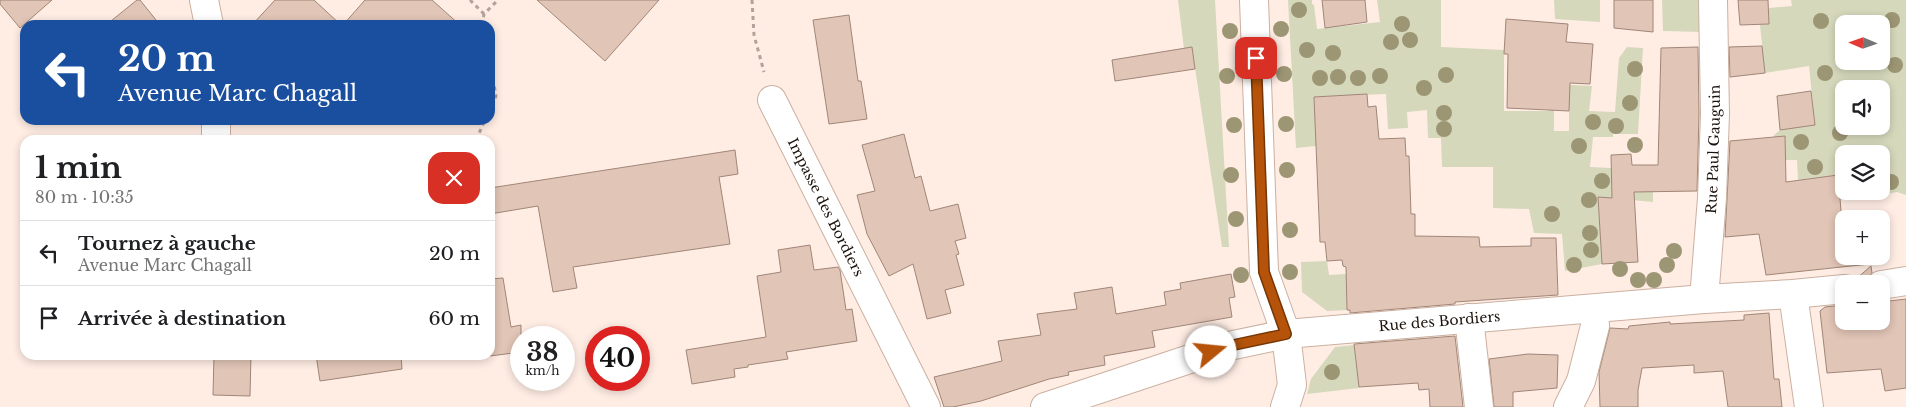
<!DOCTYPE html>
<html lang="fr">
<head>
<meta charset="utf-8">
<style>
  :root { --surface:#fff; --page:#f2f2f2; --text:#202124; --muted:#757577; --line:#e0e0e0 }
  body { margin:0; font-family:"Libre Baskerville",serif; background:var(--page); color:var(--text); height:100vh; display:flex; flex-direction:column; font-size:19px; white-space:nowrap }
  * { box-sizing:border-box; margin:0 }
  p { font-size:16px; color:var(--muted) }
  .icon { flex:none; width:28px; height:28px; fill:none; stroke:currentColor; stroke-width:2; stroke-linecap:round; stroke-linejoin:round }
  .map { position:relative; flex:1; overflow:hidden }
  .panel { position:absolute; left:20px; top:135px; width:475px; height:225px; display:flex; flex-direction:column; background:var(--surface); border-radius:15px; box-shadow:0 2px 8px #0003 }
  .panel>* { flex:none }
  .banner { position:absolute; left:20px; top:20px; width:475px; height:105px; border-radius:15px; box-shadow:0 2px 8px #0003; background:#1a4fa0; color:#fff; overflow:hidden }
  .needle { width:32px; rotate:272deg }
  .controls { position:absolute; left:1835px; top:15px; display:grid; gap:10px }
  .controls a { display:grid; place-items:center; width:55px; height:55px; border-radius:10px; background:var(--surface); box-shadow:0 2px 8px #0003; font-size:25px }
  .speed { position:absolute; left:510px; top:326px; display:flex; gap:10px; font-size:25px; font-weight:700; text-align:center }
  .speed>* { display:grid; place-content:center; width:65px; height:65px; border-radius:50%; background:var(--surface); box-shadow:0 2px 8px #0003; line-height:1 }
  .speed small { font-size:12px; font-weight:400 }
  .speed .limit { border:8px solid #d22; background:#fff; color:#111 }
  .pin { position:absolute; display:grid; place-items:center; width:42px; height:42px; color:#fff; margin:-21px; border-radius:10px; box-shadow:0 2px 8px #0006 }
  .me { position:absolute; width:55px; margin:-28px; rotate:73deg; stroke-linejoin:round; filter:drop-shadow(0 0 4px #0008) }
  .turn { display:flex; align-items:center; gap:18px; height:105px; padding:0 15px; font-size:22px }
  .turn .icon { width:65px; height:65px; stroke-width:2.5 }
  .turn b { display:block; font-size:35px; line-height:42px }
  .round { display:grid; place-items:center; flex:none; width:52px; height:52px; border-radius:15px; background:var(--page) }
  .headline { display:flex; align-items:center; justify-content:space-between; height:85px; padding:0 15px }
  h1 { font-size:30px; font-weight:700; line-height:38px }
  ul { padding:0; list-style:none }
  li { display:flex; align-items:center; gap:15px; height:65px; padding:0 15px; border-top:1px solid var(--line) }
  li div { flex:1 }
  li b { display:block; font-size:19px }
  li em { font-style:normal }
  .map>svg:first-child { display:block }
  .green { fill:#d5d8bb; fill-rule:evenodd }
  .building { fill:#e1c5b6; stroke:#a08678 }
  .lines { fill:none; stroke-linecap:round; stroke-linejoin:round }
  .minor-casing { stroke:#cbb0a1; stroke-width:30 }
  .path { stroke:#b1a29a; stroke-width:3; stroke-dasharray:4 4; stroke-linecap:butt }
  .minor { stroke:#fff; stroke-width:28 }
  .tree { fill:#9d9674 }
  .route-casing { stroke:#753606; stroke-width:12 }
  .route { stroke:#b45309; stroke-width:9 }
  .labels { text-anchor:middle; dominant-baseline:central; stroke-width:4.5; stroke-linejoin:round; paint-order:stroke }
  .street-label { font-size:14px; fill:#1c120d; stroke:#fff }
</style>
</head>
<body>
<div class="map">
<svg width="1906" height="407" viewBox="0 0 1906 407">
  <rect width="100%" height="100%" fill="#ffede4"/>
  <g class="green">
    <polygon points="1178,0 1215,0 1229,247 1222,247 1192,48 1184,49"/>
    <path d="M1288,0H1312V4L1314,5L1317,29L1380,22L1377,0H1441V47L1504,50V111H1549L1551,84L1592,86L1589,111L1615,112L1619,58L1627,47L1643,48L1638,134H1613V137H1593L1590,167L1611,168L1653,191V202L1598,197L1602,264L1565,271L1562,234L1534,233L1529,209L1493,208V167H1442L1441,138H1428L1427,110L1407,112L1408,128L1388,129L1386,94L1315,97L1316,146L1296,148ZM1554,109L1569,110V131H1554Z"/>
    <polygon points="1554,0 1600,0 1600,22 1555,19"/>
    <polygon points="1662,0 1702,0 1702,32 1663,31"/>
    <path d="M1791,0H1906V195L1897,192L1877,196L1876,191H1881V154H1844V174L1798,180L1797,160H1786L1776,149L1774,135L1780,130L1815,124L1809,66L1765,73L1760,25L1769,24V8L1792,6ZM1844,24H1881V61H1844ZM1844,89H1881V126H1844Z"/>
    <polygon points="1327,261 1329,275 1346,274 1347,310 1327,311 1302,292 1301,262"/>
    <polygon points="1354,345 1359,388 1307,394 1311,379 1335,347"/>
  </g>
  <g class="building">
    <polygon points="0,0 52,0 20,28 0,4"/>
    <polygon points="137,0 140,0 160,25 106,25"/>
    <polygon points="275,0 314,0 341,25 252,25"/>
    <polygon points="365,0 432,0 460,25 343,25"/>
    <polygon points="537,0 659,0 605,61"/>
    <polygon points="1322,0 1365,0 1367,22 1325,28"/>
    <polygon points="1614,0 1653,0 1653,32 1614,28"/>
    <polygon points="1738,0 1768,0 1769,24 1740,25"/>
    <polygon points="849,15 858,81 861,81 867,119 829,124 813,20"/>
    <polygon points="1506,19 1568,24 1566,42 1593,44 1590,84 1570,83 1569,111 1507,108 1508,54 1504,54"/>
    <polygon points="1762,46 1765,73 1730,77 1729,47"/>
    <polygon points="1192,47 1195,69 1115,81 1112,60"/>
    <polygon points="1698,47 1699,114 1697,191 1634,192 1638,262 1602,264 1598,197 1612,198 1611,155 1631,154 1632,165 1658,165 1661,48"/>
    <polygon points="1811,91 1815,125 1780,130 1777,96"/>
    <polygon points="1367,94 1368,107 1376,106 1379,139 1405,138 1406,156 1409,156 1411,214 1415,214 1415,236 1479,237 1480,247 1531,246 1531,238 1556,238 1558,295 1455,302 1455,304 1350,313 1350,310 1347,310 1346,267 1343,266 1342,260 1327,261 1325,242 1320,242 1314,97"/>
    <polygon points="904,134 915,178 921,176 930,211 958,204 966,238 955,241 959,254 956,255 964,285 945,290 951,313 927,319 913,264 889,276 867,234 857,195 875,191 862,145"/>
    <polygon points="1785,136 1786,182 1838,175 1842,222 1844,222 1844,256 1869,256 1870,264 1766,275 1759,234 1725,237 1730,141"/>
    <polygon points="735,150 738,174 719,177 730,244 573,267 577,288 553,292 538,206 490,214 490,188"/>
    <polygon points="810,245 814,270 838,267 840,270 846,310 852,309 857,341 786,352 788,359 748,365 748,367 734,369 735,377 692,384 686,350 766,337 757,276 781,272 778,250"/>
    <polygon points="1871,266 1872,273 1867,279 1866,284 1858,284 1856,279"/>
    <polygon points="1231,274 1235,297 1229,298 1232,317 1152,331 1155,347 1104,356 1105,365 1068,372 1069,375 1049,379 981,401 953,407 944,407 934,377 1002,361 998,341 1041,335 1037,314 1077,309 1074,293 1112,287 1116,314 1166,305 1164,292 1181,289 1180,283"/>
    <polygon points="503,278 511,327 521,325 521,352 490,356 490,279"/>
    <polygon points="1906,299 1906,388 1885,391 1881,369 1827,373 1820,311 1825,307 1844,305 1844,321 1881,321 1881,302"/>
    <polygon points="1769,313 1774,379 1779,379 1782,407 1728,407 1723,371 1694,373 1694,365 1642,368 1638,390 1638,407 1600,407 1599,372 1610,328 1628,329 1629,326 1670,322 1670,324 1744,320 1744,315"/>
    <polygon points="1455,336 1463,407 1430,407 1429,389 1419,390 1418,383 1359,387 1354,344"/>
    <polygon points="1528,354 1558,355 1557,388 1513,392 1513,407 1494,407 1489,359"/>
    <polygon points="214,355 251,355 250,396 213,395"/>
    <polygon points="316,355 401,355 402,369 320,381"/>
  </g>
  <g class="lines">
    <g class="minor-casing">
      <g id="minor">
        <polyline points="204,0 209,25"/>
        <polyline points="1254,0 1264,272 1286,334 1292,385 1285,407"/>
        <path id="s1" d="M772,100L926,407"/>
        <polyline points="216,120 216,140"/>
        <polyline points="1881,285 1906,281"/>
        <polyline points="1793,294 1809,407"/>
        <path id="s2" d="M1704,299L1712,198L1715,114L1713,0"/>
        <polyline points="1469,318 1479,407"/>
        <path id="s3" d="M1045,407L1229,346L1286,334L1704,299L1793,294L1844,289"/>
        <polyline points="1568,407 1581,381 1595,326 1594,309"/>
      </g>
    </g>
    <g class="path">
      <polyline points="470,0 484,14"/>
      <polyline points="752,0 754,35 764,72"/>
      <polyline points="482,25 484,14 498,0"/>
      <polyline points="490,63 496,96 490,110"/>
      <polyline points="476,140 485,120"/>
    </g>
    <use href="#minor" class="minor"/>
  </g>
  <g class="tree">
    <circle cx="1299" cy="10" r="8"/>
    <circle cx="1892" cy="20" r="8"/>
    <circle cx="1821" cy="21" r="8"/>
    <circle cx="1402" cy="24" r="8"/>
    <circle cx="1281" cy="29" r="8"/>
    <circle cx="1230" cy="31" r="8"/>
    <circle cx="1410" cy="40" r="8"/>
    <circle cx="1391" cy="42" r="8"/>
    <circle cx="1307" cy="50" r="8"/>
    <circle cx="1333" cy="53" r="8"/>
    <circle cx="1895" cy="65" r="8"/>
    <circle cx="1635" cy="69" r="8"/>
    <circle cx="1825" cy="73" r="8"/>
    <circle cx="1284" cy="74" r="8"/>
    <circle cx="1446" cy="75" r="8"/>
    <circle cx="1227" cy="76" r="8"/>
    <circle cx="1380" cy="76" r="8"/>
    <circle cx="1338" cy="77" r="8"/>
    <circle cx="1320" cy="78" r="8"/>
    <circle cx="1358" cy="78" r="8"/>
    <circle cx="1424" cy="88" r="8"/>
    <circle cx="1630" cy="103" r="8"/>
    <circle cx="1444" cy="113" r="8"/>
    <circle cx="1593" cy="122" r="8"/>
    <circle cx="1286" cy="124" r="8"/>
    <circle cx="1234" cy="125" r="8"/>
    <circle cx="1616" cy="126" r="8"/>
    <circle cx="1444" cy="129" r="8"/>
    <circle cx="1840" cy="133" r="8"/>
    <circle cx="1801" cy="142" r="8"/>
    <circle cx="1635" cy="145" r="8"/>
    <circle cx="1579" cy="146" r="8"/>
    <circle cx="1815" cy="167" r="8"/>
    <circle cx="1287" cy="170" r="8"/>
    <circle cx="1231" cy="175" r="8"/>
    <circle cx="1602" cy="181" r="8"/>
    <circle cx="1891" cy="182" r="8"/>
    <circle cx="1589" cy="200" r="8"/>
    <circle cx="1552" cy="214" r="8"/>
    <circle cx="1236" cy="219" r="8"/>
    <circle cx="1290" cy="230" r="8"/>
    <circle cx="1590" cy="233" r="8"/>
    <circle cx="1591" cy="250" r="8"/>
    <circle cx="1674" cy="251" r="8"/>
    <circle cx="1574" cy="265" r="8"/>
    <circle cx="1667" cy="265" r="8"/>
    <circle cx="1620" cy="269" r="8"/>
    <circle cx="1290" cy="272" r="8"/>
    <circle cx="1241" cy="275" r="8"/>
    <circle cx="1638" cy="280" r="8"/>
    <circle cx="1654" cy="280" r="8"/>
    <circle cx="1332" cy="372" r="8"/>
  </g>
  <g class="lines">
    <g class="route-casing">
      <polyline id="route" points="1211,352 1229,346 1286,334 1264,272 1256,58"/>
    </g>
    <use href="#route" class="route"/>
  </g>
  <g class="labels">
    <g class="street-label">
      <text stroke="none"><textPath href="#s2" startOffset="150">Rue Paul Gauguin</textPath></text>
      <text stroke="none"><textPath href="#s1" startOffset="120">Impasse des Bordiers</textPath></text>
      <text stroke="none"><textPath href="#s3" startOffset="406">Rue des Bordiers</textPath></text>
    </g>
  </g>
</svg>
<div class="controls">
<a><svg class="needle" viewBox="-14 -14 28 28"><path d="M0-13l5 13h-10z" fill="#e53935"/><path d="M0 13l5-13h-10z" fill="#757577"/></svg></a>
<a><svg class="icon" aria-label="sound" viewBox="0 0 24 24"><path d="M4 9h4l5-4v14l-5-4H4zM17 9q2 3 0 6"/></svg></a>
<a><svg class="icon" aria-label="layers" viewBox="0 0 24 24"><path d="M12 4l9 5-9 5-9-5zM3 14l9 5 9-5"/></svg></a>
<a>+</a>
<a>−</a>
</div>
<div class="speed"><div>38<small>km/h</small></div><div class="limit">40</div></div>
<div class="pin" style="left:1256px;top:58px;background:#d93025"><svg class="icon" aria-label="arrive" viewBox="0 0 24 24"><path d="M6 21V4h12l-3 4 3 4H6"/></svg></div>
<svg class="me" style="left:1211px;top:352px" viewBox="-20 -20 40 40"><circle r="19" fill="#fff"/><path d="M0-13L10 11 0 6-10 11z" fill="#b45309"/></svg>
<div class="banner">
<div class="turn"><svg class="icon" aria-label="left" viewBox="0 0 24 24"><path d="M17 20v-9H6M10 6l-5 5 5 5"/></svg><div><b>20 m</b>Avenue Marc Chagall</div></div>
</div>
<section class="panel">
<div class="headline"><div><h1>1 min</h1><p>80 m · 10:35</p></div><a class="round" style="background:#d93025;color:#fff"><svg class="icon" aria-label="close" viewBox="0 0 24 24"><path d="M6 6l12 12M18 6L6 18"/></svg></a></div>
<ul>
<li><svg class="icon" aria-label="left" viewBox="0 0 24 24"><path d="M17 20v-9H6M10 6l-5 5 5 5"/></svg><div><b>Tournez à gauche</b><p>Avenue Marc Chagall</p></div><em>20 m</em></li>
<li><svg class="icon" aria-label="arrive" viewBox="0 0 24 24"><path d="M6 21V4h12l-3 4 3 4H6"/></svg><div><b>Arrivée à destination</b></div><em>60 m</em></li>
</ul>
</section>
</div>
</body>
</html>
